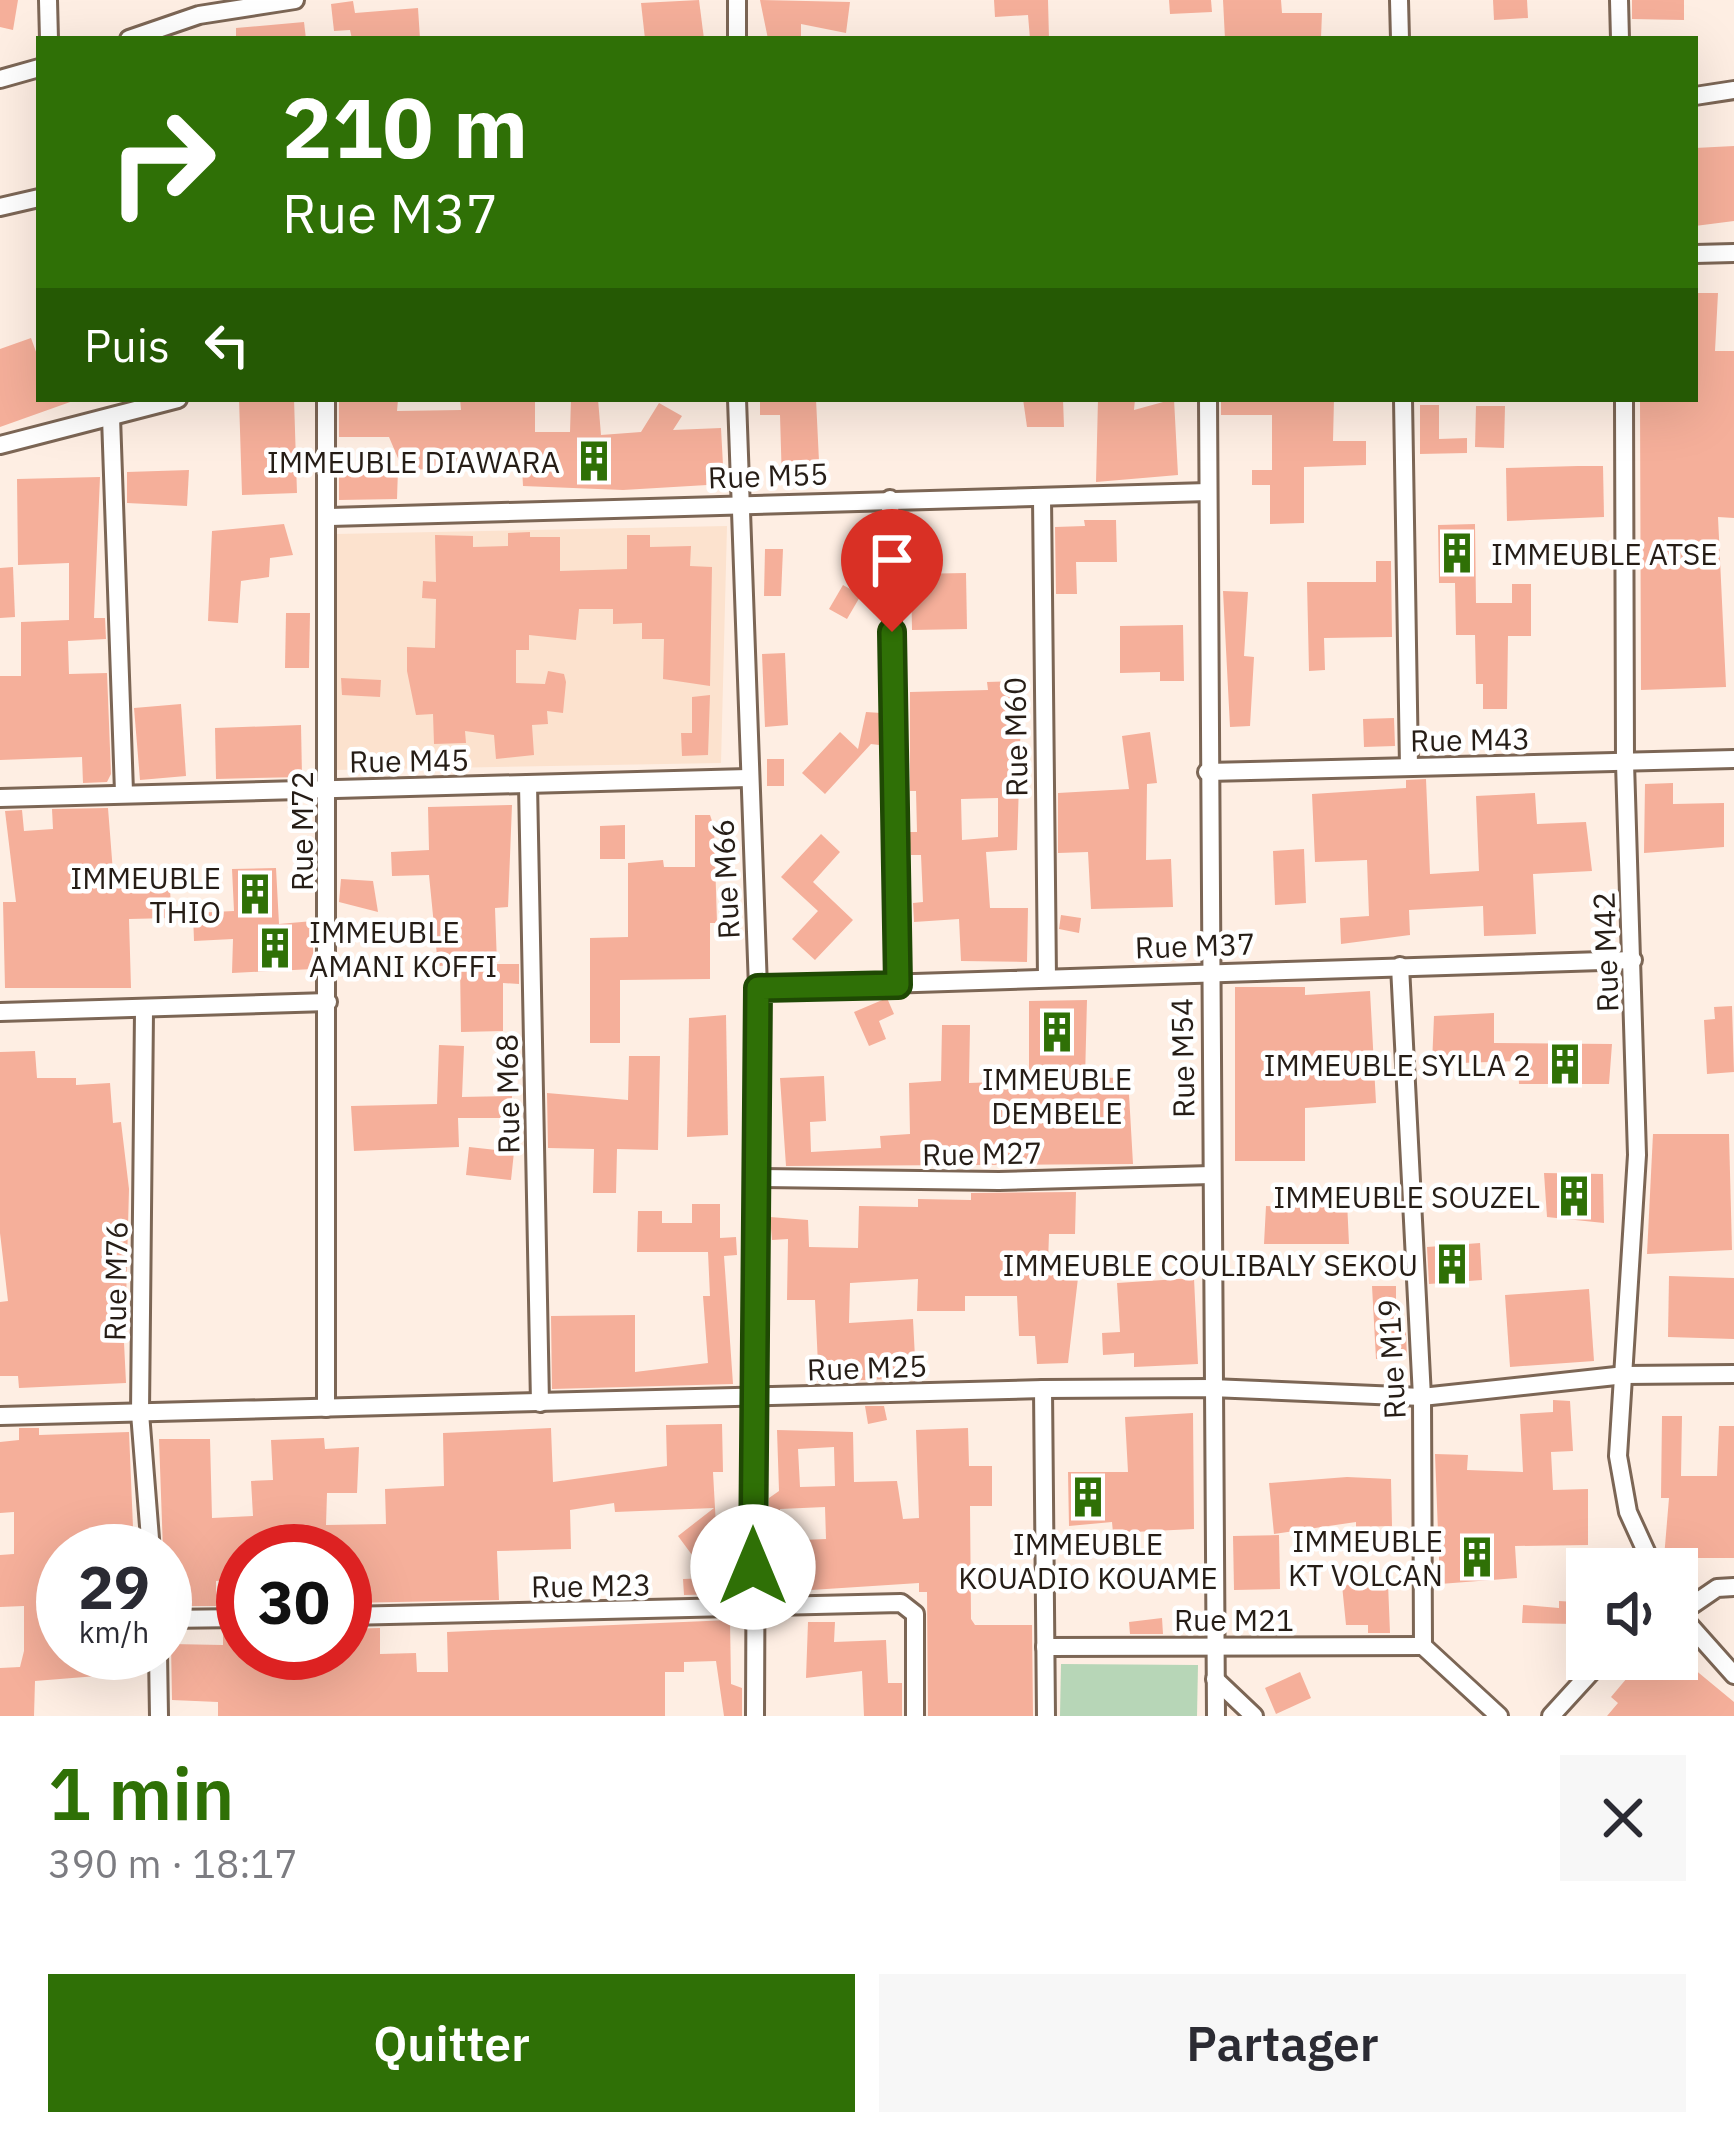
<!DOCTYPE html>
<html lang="fr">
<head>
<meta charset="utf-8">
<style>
  :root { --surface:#fff; --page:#f7f7f7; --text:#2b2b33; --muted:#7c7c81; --accent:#2f7006 }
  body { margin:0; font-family:"IBM Plex Sans",sans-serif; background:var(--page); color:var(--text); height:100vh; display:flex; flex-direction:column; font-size:45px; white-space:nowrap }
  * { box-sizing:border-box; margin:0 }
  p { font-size:39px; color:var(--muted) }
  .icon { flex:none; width:66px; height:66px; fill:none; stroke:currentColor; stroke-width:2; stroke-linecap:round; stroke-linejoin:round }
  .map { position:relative; height:1716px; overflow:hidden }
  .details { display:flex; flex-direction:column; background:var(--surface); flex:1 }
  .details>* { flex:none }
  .banner { position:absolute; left:36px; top:36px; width:1662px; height:366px; border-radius:0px; box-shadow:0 12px 48px #0002; background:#2f7006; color:#fff; overflow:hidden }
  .controls { position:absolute; left:1566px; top:1548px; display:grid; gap:24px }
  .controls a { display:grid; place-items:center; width:132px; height:132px; border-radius:0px; background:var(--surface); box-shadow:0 12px 48px #0002; font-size:60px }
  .speed { position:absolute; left:36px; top:1524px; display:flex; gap:24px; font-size:60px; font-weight:700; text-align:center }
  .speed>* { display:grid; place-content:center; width:156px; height:156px; border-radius:50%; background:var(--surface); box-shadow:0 12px 48px #0002; line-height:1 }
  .speed small { font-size:30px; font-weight:400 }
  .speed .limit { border:18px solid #d22; background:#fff; color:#111 }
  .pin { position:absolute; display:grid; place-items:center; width:102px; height:102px; color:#fff; margin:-123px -51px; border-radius:50% 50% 50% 0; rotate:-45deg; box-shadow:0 0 12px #0007 }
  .pin .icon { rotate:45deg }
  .me { position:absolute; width:132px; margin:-66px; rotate:0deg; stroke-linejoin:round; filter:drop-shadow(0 0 9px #0008) }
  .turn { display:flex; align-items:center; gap:42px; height:252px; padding:0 48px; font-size:54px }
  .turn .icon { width:156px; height:156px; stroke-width:2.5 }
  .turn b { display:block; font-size:84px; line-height:102px }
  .then { display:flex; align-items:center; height:114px; padding:0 48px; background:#0003; gap:24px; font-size:45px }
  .round { display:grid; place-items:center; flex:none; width:126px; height:126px; border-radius:0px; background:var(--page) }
  .overview { display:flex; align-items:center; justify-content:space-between; height:204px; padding:0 48px }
  h1 { font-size:72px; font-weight:600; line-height:90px; color:var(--accent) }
  .action { display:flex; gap:24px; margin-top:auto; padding:24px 48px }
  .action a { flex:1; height:138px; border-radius:0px; background:var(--accent); color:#fff; font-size:48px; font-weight:600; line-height:138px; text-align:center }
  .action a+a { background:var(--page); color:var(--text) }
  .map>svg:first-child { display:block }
  .built { fill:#fce2ce }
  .green { fill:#b7d6b7 }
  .building { fill:#f5af9a; fill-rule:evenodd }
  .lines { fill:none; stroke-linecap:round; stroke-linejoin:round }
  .street-casing { stroke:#7c6655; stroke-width:22 }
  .street { stroke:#fff; stroke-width:16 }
  .route-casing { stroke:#1f4904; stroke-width:30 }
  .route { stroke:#2f7006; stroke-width:21 }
  .labels { text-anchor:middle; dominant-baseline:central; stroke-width:9; stroke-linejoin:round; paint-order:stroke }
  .poi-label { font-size:30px; fill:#261d16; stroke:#fff; text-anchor:end }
  .street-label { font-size:30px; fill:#261d16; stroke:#fff }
</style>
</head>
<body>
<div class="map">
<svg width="1734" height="1716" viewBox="0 0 1734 1716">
  <rect width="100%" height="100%" fill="#feeee3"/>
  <polygon class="built" points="727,526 721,763 333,770 335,534"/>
  <polygon class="green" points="1061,1664 1198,1665 1197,1716 1060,1716"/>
  <g class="building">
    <polygon points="0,0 18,0 13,30 0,27"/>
    <polygon points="699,0 704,39 645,39 641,3"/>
    <polygon points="760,0 850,2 846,33 801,24 801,39 768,39"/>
    <polygon points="994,0 1048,0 1049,39 1030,39 1028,15 995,17"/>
    <polygon points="1169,0 1211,0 1212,12 1170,14"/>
    <polygon points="1223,0 1281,0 1282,13 1322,13 1321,38 1225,39"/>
    <polygon points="1493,0 1527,0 1528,18 1494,20"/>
    <polygon points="1632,0 1684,0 1684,20 1632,19"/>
    <polygon points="353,1 355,13 418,8 420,39 352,39 350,30 334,31 331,4"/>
    <polygon points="304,22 306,39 236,39 236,28"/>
    <polygon points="1734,146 1734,221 1695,226 1695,148"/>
    <polygon points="1695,293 1718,293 1715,351 1734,351 1734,518 1718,517 1726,687 1641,690 1640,399 1695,399"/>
    <polygon points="31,338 39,360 39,399 73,401 0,427 0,349"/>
    <polygon points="239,399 294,399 297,493 242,495"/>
    <polygon points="460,399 535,399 535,432 570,432 571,399 598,399 601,435 641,432 659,403 682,416 673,430 721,428 724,484 623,490 523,486 522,466 403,470 389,437 339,437 339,401 398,400 397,411 461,410"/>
    <polygon points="760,399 816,399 820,482 782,483 780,415 760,415"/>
    <polygon points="1023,399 1063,399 1064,427 1027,427"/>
    <polygon points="1098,399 1135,399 1134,410 1174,399 1178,475 1096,482"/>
    <polygon points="1221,399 1334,399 1333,441 1366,441 1366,465 1304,467 1304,523 1270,524 1270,485 1252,485 1252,470 1272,470 1272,415 1221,415"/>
    <polygon points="1420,405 1439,405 1439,439 1467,438 1467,453 1420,454"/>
    <polygon points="1476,406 1505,406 1504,448 1475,447"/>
    <polygon points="1578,466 1603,466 1604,517 1507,521 1506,468"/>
    <polygon points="398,469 397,499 339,500 339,472"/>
    <polygon points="189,470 187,506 127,503 127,472"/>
    <polygon points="100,477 94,618 105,618 106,639 68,641 69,674 107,673 111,774 107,782 83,783 82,757 0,760 0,676 21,676 21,622 69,620 69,563 18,565 17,479"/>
    <polygon points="1084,520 1116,520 1117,562 1076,562 1077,594 1056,594 1055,527 1085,526"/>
    <polygon points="284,524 293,555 270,558 269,577 241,581 238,623 208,621 212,531"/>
    <polygon points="1475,524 1476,603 1512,603 1512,584 1531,584 1531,636 1508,636 1507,709 1483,709 1483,684 1476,684 1475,635 1456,635 1455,583 1439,583 1438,525"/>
    <polygon points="530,532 530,537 560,537 560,571 627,569 627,535 650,535 650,547 691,546 690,566 712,567 710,686 663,679 664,639 642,639 642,623 613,624 613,609 579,609 576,640 529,635 529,650 516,650 516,683 545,684 548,671 564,674 566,682 563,713 547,711 548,724 532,725 534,755 496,759 494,735 465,731 466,743 434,744 433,714 416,715 407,671 407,647 435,648 436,599 422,598 423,581 436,582 435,535 473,536 473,547 508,546 508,533"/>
    <polygon points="765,549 783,549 781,596 764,596"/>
    <polygon points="1376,561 1391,561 1392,637 1324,638 1325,670 1309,671 1307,582 1376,582"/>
    <polygon points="13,567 15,617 0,618 0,568"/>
    <polygon points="966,573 967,629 912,630 911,574"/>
    <polygon points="843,585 861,595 847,619 829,609"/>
    <polygon points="1223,591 1248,592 1244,656 1254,657 1250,726 1230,727"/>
    <polygon points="286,613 310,613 309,668 285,668"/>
    <polygon points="1183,625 1184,681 1160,681 1160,672 1120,673 1120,626"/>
    <polygon points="785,653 788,725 765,727 762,654"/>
    <polygon points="341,678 381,680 380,697 342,695"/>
    <path d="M1022,681L1017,850L986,852L990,908H1028L1027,962L961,961L959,919L914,922L913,903L923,902L921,855H911L909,832H917L916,791H910V692L988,690L987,682ZM998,798V837L962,840L961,799Z"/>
    <polygon points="710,695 708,755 682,756 681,733 692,733 692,697"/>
    <polygon points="181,704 186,776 140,780 134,708"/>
    <polygon points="866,712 881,713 879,745 871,744 825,794 802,773 840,732 858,749"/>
    <polygon points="1394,718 1395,746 1364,747 1363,719"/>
    <polygon points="301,725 302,777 216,779 215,728"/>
    <polygon points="1150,732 1157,783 1147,784 1146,860 1171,859 1173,907 1091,909 1088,852 1058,853 1058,793 1129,789 1122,736"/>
    <rect x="767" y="759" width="17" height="27"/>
    <polygon points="1426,779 1430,874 1479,871 1476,796 1535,793 1537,824 1586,822 1592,871 1533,874 1536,934 1484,936 1483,906 1409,910 1410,935 1341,944 1340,918 1369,916 1367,860 1315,862 1312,794 1406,788 1406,780"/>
    <polygon points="1673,783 1673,804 1724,803 1724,847 1644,853 1645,784"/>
    <polygon points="512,805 508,907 495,908 497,964 519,964 519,984 503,983 503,1031 461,1032 460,965 438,966 429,875 392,876 391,852 429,850 428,807"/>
    <polygon points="108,808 114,885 170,884 171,918 129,919 131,988 5,988 3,902 16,902 5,811 22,810 24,831 53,829 52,809"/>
    <polygon points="695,815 710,815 714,827 717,923 710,923 710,979 620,980 620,1043 590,1043 590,938 628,937 628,863 663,860 664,867 695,867"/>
    <polygon points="625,825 625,859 600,859 600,826"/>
    <polygon points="821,834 840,852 813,882 853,920 815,960 792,939 818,911 781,877"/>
    <polygon points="1304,849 1306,903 1275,905 1273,851"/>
    <polygon points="276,868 279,924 313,921 313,969 232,973 233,939 194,941 193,913 234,911 232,869"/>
    <polygon points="341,879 373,881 378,912 339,902"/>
    <polygon points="1061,915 1081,918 1079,933 1059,929"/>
    <polygon points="1235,987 1305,987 1305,995 1370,991 1376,1103 1305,1108 1305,1161 1235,1161"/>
    <polygon points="887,998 894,1014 879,1021 886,1039 869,1046 854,1012"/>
    <polygon points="1087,1000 1085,1079 1128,1077 1133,1164 786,1166 780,1078 824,1076 826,1121 810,1122 811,1152 881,1148 880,1136 910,1134 909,1083 941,1081 942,1025 970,1025 969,1083 1029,1081 1029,1001"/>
    <polygon points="1732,1006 1734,1072 1707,1074 1704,1020 1715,1019 1714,1007"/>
    <polygon points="1494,1013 1494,1043 1612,1044 1609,1084 1519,1084 1518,1061 1432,1064 1434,1016"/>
    <polygon points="726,1015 728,1135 687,1137 689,1018"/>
    <polygon points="439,1045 464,1046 462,1097 512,1096 511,1118 458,1118 459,1147 354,1151 351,1106 437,1104"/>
    <polygon points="35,1051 37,1078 76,1078 76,1085 110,1083 113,1123 121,1122 129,1189 126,1302 122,1302 126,1383 19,1388 18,1376 0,1376 0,1302 8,1301 0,1233 0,1052"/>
    <polygon points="629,1056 660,1056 658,1150 617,1149 616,1193 593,1193 594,1149 548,1148 547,1093 628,1100"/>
    <polygon points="1653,1134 1729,1134 1732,1250 1647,1254"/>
    <polygon points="469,1147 514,1152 511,1180 466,1175"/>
    <polygon points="1544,1173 1603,1174 1604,1223 1547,1217"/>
    <polygon points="1076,1192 1075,1234 1049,1234 1048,1263 1080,1261 1068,1363 1037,1364 1035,1336 1019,1336 1017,1296 965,1296 965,1311 917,1311 918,1279 850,1283 849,1323 913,1319 916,1378 810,1382 811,1365 818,1365 815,1300 787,1300 788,1239 772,1240 770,1217 808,1220 809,1247 858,1248 859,1206 918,1207 918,1199 971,1200 971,1193"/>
    <polygon points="1304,1199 1347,1201 1349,1244 1264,1244 1266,1206 1304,1208"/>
    <polygon points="692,1204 720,1204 720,1238 736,1237 737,1255 724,1256 733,1384 552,1389 551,1316 635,1315 635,1372 708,1363 703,1296 710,1296 708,1252 637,1252 638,1211 662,1211 662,1223 692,1223"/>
    <polygon points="1480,1243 1482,1280 1429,1284 1427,1247"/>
    <polygon points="1669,1276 1734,1278 1734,1339 1668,1337"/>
    <polygon points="1194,1278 1198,1364 1134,1367 1134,1353 1103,1355 1102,1333 1120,1332 1117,1283"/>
    <polygon points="1372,1286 1396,1286 1396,1333 1406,1332 1407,1357 1376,1359"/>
    <polygon points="1589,1289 1594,1361 1510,1367 1505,1295"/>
    <polygon points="1553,1400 1570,1401 1573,1451 1551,1452 1553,1490 1588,1489 1588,1545 1515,1546 1517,1578 1440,1584 1435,1454 1468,1455 1467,1470 1523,1472 1520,1414 1553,1412"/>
    <polygon points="865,1406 884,1406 887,1420 868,1424"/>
    <polygon points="1193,1413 1194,1529 1113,1533 1112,1522 1069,1526 1068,1472 1128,1472 1125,1417"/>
    <polygon points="1662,1416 1682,1416 1681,1476 1717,1476 1719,1426 1734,1426 1734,1558 1664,1558 1669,1498 1661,1498"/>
    <polygon points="722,1424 723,1472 713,1472 716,1526 724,1536 719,1540 733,1567 728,1570 729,1594 684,1595 683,1579 709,1578 678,1536 714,1508 615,1512 614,1503 570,1510 571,1549 497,1551 499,1600 345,1603 345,1550 339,1547 243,1551 243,1579 216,1581 216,1606 165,1606 159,1439 210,1439 212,1518 253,1516 251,1481 273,1480 271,1440 324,1438 325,1449 359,1447 357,1493 327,1493 326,1525 386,1524 385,1489 444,1486 443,1433 551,1428 553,1482 667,1466 666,1425"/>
    <polygon points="19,1428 39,1428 39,1435 129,1432 134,1551 63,1551 63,1653 96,1653 97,1676 35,1681 34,1716 0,1716 0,1668 20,1667 24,1651 24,1606 0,1607 0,1555 14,1554 14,1512 0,1513 0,1442 19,1440"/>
    <path d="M968,1428L969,1466H992V1506H970L971,1619L975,1625H1032L1033,1716H928L927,1592H919V1583L780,1592L778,1541L826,1539L825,1507L780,1509L781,1538H768L769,1498L779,1491L777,1430L853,1432L854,1482L897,1481L903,1519L919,1518L916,1430ZM834,1447L835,1486L800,1487L798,1449Z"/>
    <polygon points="1347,1477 1391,1479 1392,1526 1356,1527 1356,1522 1274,1534 1269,1483"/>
    <polygon points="1279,1535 1280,1589 1234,1590 1233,1536"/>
    <polygon points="1388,1583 1390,1633 1368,1633 1368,1625 1346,1625 1342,1585"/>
    <polygon points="1559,1601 1575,1602 1574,1624 1522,1623 1523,1605 1559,1608"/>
    <polygon points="1162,1618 1163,1634 1130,1634 1129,1622"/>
    <polygon points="730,1620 731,1684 742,1688 742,1716 724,1716 716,1661 684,1662 684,1672 665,1672 665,1716 218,1716 218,1702 172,1700 171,1644 223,1645 223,1634 243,1634 243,1653 345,1653 345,1629 380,1628 380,1654 416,1653 417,1672 448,1672 447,1632"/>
    <polygon points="808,1622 835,1622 834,1642 886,1640 888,1683 902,1683 902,1716 864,1716 862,1671 806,1678"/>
    <polygon points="1643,1659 1682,1659 1734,1702 1734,1716 1607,1716 1618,1703 1611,1697"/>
    <polygon points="1300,1672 1311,1698 1276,1714 1265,1688"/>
  </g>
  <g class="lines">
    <g class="street-casing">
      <g id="street">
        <polyline points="48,0 49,39"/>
        <polyline points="737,0 737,39"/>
        <polyline points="1399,0 1400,39"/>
        <polyline points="1619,0 1620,39"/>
        <polyline points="129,39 199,15 295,0"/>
        <polyline points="0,79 39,68"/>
        <polyline points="1695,96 1734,90"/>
        <polyline points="0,207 39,198"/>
        <polyline points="1695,254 1734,253"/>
        <polyline points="326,399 326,1408"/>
        <polyline points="737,399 758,988 755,1716"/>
        <polyline points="1208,399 1216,1716"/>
        <polyline points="1403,399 1409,767"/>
        <polyline points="1624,399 1625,763 1637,1155 1618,1456 1628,1512 1654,1569"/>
        <polyline points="111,417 124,792"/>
        <polyline points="0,445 178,399"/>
        <polyline points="1042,497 1047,978"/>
        <polyline points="890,499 898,985"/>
        <polyline points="330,517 1208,492"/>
        <polyline points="1207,772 1734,759"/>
        <polyline points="528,784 540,1403"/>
        <polyline points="0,798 748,778"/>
        <polyline points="1400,966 1422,1397 1423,1646 1499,1716"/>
        <polyline points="758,988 1633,960"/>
        <polyline points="144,1011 140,1413 151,1551"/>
        <polyline points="0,1012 328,1002"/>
        <polyline points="754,1178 999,1181 1211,1175"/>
        <polyline points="1043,1389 1046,1716"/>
        <polyline points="0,1416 1043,1389 1211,1388 1422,1397 1625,1375 1734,1374"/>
        <polyline points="1677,1611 1734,1675"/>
        <polyline points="1679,1614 1717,1588 1734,1587"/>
        <polyline points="345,1616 901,1603 915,1614 915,1716"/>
        <polyline points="165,1619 243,1618"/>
        <polyline points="1045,1647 1423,1646"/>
        <polyline points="158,1653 159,1716"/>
        <polyline points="1215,1679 1254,1716"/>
        <polyline points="1551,1716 1603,1659"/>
      </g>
    </g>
    <use href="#street" class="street"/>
  </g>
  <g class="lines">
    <g class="route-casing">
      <polyline id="route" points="753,1567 758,988 898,985 892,632"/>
    </g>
    <use href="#route" class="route"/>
  </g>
  <defs>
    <g id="building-bare" transform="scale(3.24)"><path d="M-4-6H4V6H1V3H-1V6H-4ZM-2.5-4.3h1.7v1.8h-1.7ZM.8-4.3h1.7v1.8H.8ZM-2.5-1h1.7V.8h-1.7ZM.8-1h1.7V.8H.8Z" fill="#2f7006" stroke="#fff" stroke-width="2.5" paint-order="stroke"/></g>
  </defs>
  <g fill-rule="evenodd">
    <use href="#building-bare" x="594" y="461"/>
    <use href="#building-bare" x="1457" y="553"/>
    <use href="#building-bare" x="255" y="894"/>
    <use href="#building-bare" x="275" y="948"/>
    <use href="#building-bare" x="1057" y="1032"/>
    <use href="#building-bare" x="1565" y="1064"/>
    <use href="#building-bare" x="1574" y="1196"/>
    <use href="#building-bare" x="1452" y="1264"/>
    <use href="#building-bare" x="1088" y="1497"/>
    <use href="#building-bare" x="1477" y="1557"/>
  </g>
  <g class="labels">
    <g class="poi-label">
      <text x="560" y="461">IMMEUBLE DIAWARA</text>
      <text x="1491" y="553" text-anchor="start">IMMEUBLE ATSE</text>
      <text x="221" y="877">IMMEUBLE<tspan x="221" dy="34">THIO</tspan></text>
      <text x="309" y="931" text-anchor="start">IMMEUBLE<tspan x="309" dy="34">AMANI KOFFI</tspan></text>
      <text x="1531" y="1064">IMMEUBLE SYLLA 2</text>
      <text x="1057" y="1078" text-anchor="middle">IMMEUBLE<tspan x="1057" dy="34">DEMBELE</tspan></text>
      <text x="1540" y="1196">IMMEUBLE SOUZEL</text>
      <text x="1418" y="1264">IMMEUBLE COULIBALY SEKOU</text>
      <text x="1443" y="1540">IMMEUBLE<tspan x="1443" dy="34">KT VOLCAN</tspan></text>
      <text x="1088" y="1543" text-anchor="middle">IMMEUBLE<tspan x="1088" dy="34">KOUADIO KOUAME</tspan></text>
    </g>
    <g class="street-label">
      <text transform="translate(768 475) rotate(-2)">Rue M55</text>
      <text transform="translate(1015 737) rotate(-91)">Rue M60</text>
      <text transform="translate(1470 739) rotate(-1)">Rue M43</text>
      <text transform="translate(409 760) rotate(-1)">Rue M45</text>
      <text transform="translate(301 831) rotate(-90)">Rue M72</text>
      <text transform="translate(725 879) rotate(-93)">Rue M66</text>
      <text transform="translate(1195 945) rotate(-2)">Rue M37</text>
      <text transform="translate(1605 952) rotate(-92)">Rue M42</text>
      <text transform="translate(1182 1058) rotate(-91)">Rue M54</text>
      <text transform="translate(507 1094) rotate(-91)">Rue M68</text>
      <text transform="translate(982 1153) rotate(-1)">Rue M27</text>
      <text transform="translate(115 1281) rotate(-89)">Rue M76</text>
      <text transform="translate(1391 1359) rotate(-93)">Rue M19</text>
      <text transform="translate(867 1367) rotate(-2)">Rue M25</text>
      <text transform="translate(591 1585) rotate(-1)">Rue M23</text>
      <text x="1234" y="1619">Rue M21</text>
    </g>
  </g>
</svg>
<div class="controls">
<a><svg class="icon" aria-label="sound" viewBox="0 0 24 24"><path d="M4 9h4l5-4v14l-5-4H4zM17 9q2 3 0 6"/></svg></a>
</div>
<div class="speed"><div>29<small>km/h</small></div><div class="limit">30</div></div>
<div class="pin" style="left:892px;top:632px;background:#d93025"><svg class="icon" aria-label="arrive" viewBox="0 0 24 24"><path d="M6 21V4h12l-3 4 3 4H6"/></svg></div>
<svg class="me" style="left:753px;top:1567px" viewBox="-20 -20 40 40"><circle r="19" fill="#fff"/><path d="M0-13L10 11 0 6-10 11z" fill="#2f7006"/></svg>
<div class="banner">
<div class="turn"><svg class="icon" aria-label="right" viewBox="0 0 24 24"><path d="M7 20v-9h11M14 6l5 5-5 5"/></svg><div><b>210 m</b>Rue M37</div></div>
<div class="then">Puis<svg class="icon" aria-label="left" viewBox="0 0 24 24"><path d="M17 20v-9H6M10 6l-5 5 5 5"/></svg></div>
</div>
</div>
<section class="details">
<div class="overview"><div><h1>1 min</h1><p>390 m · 18:17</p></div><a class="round"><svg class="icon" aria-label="close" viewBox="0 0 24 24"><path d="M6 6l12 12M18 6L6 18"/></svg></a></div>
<div class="action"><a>Quitter</a><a>Partager</a></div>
</section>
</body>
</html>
